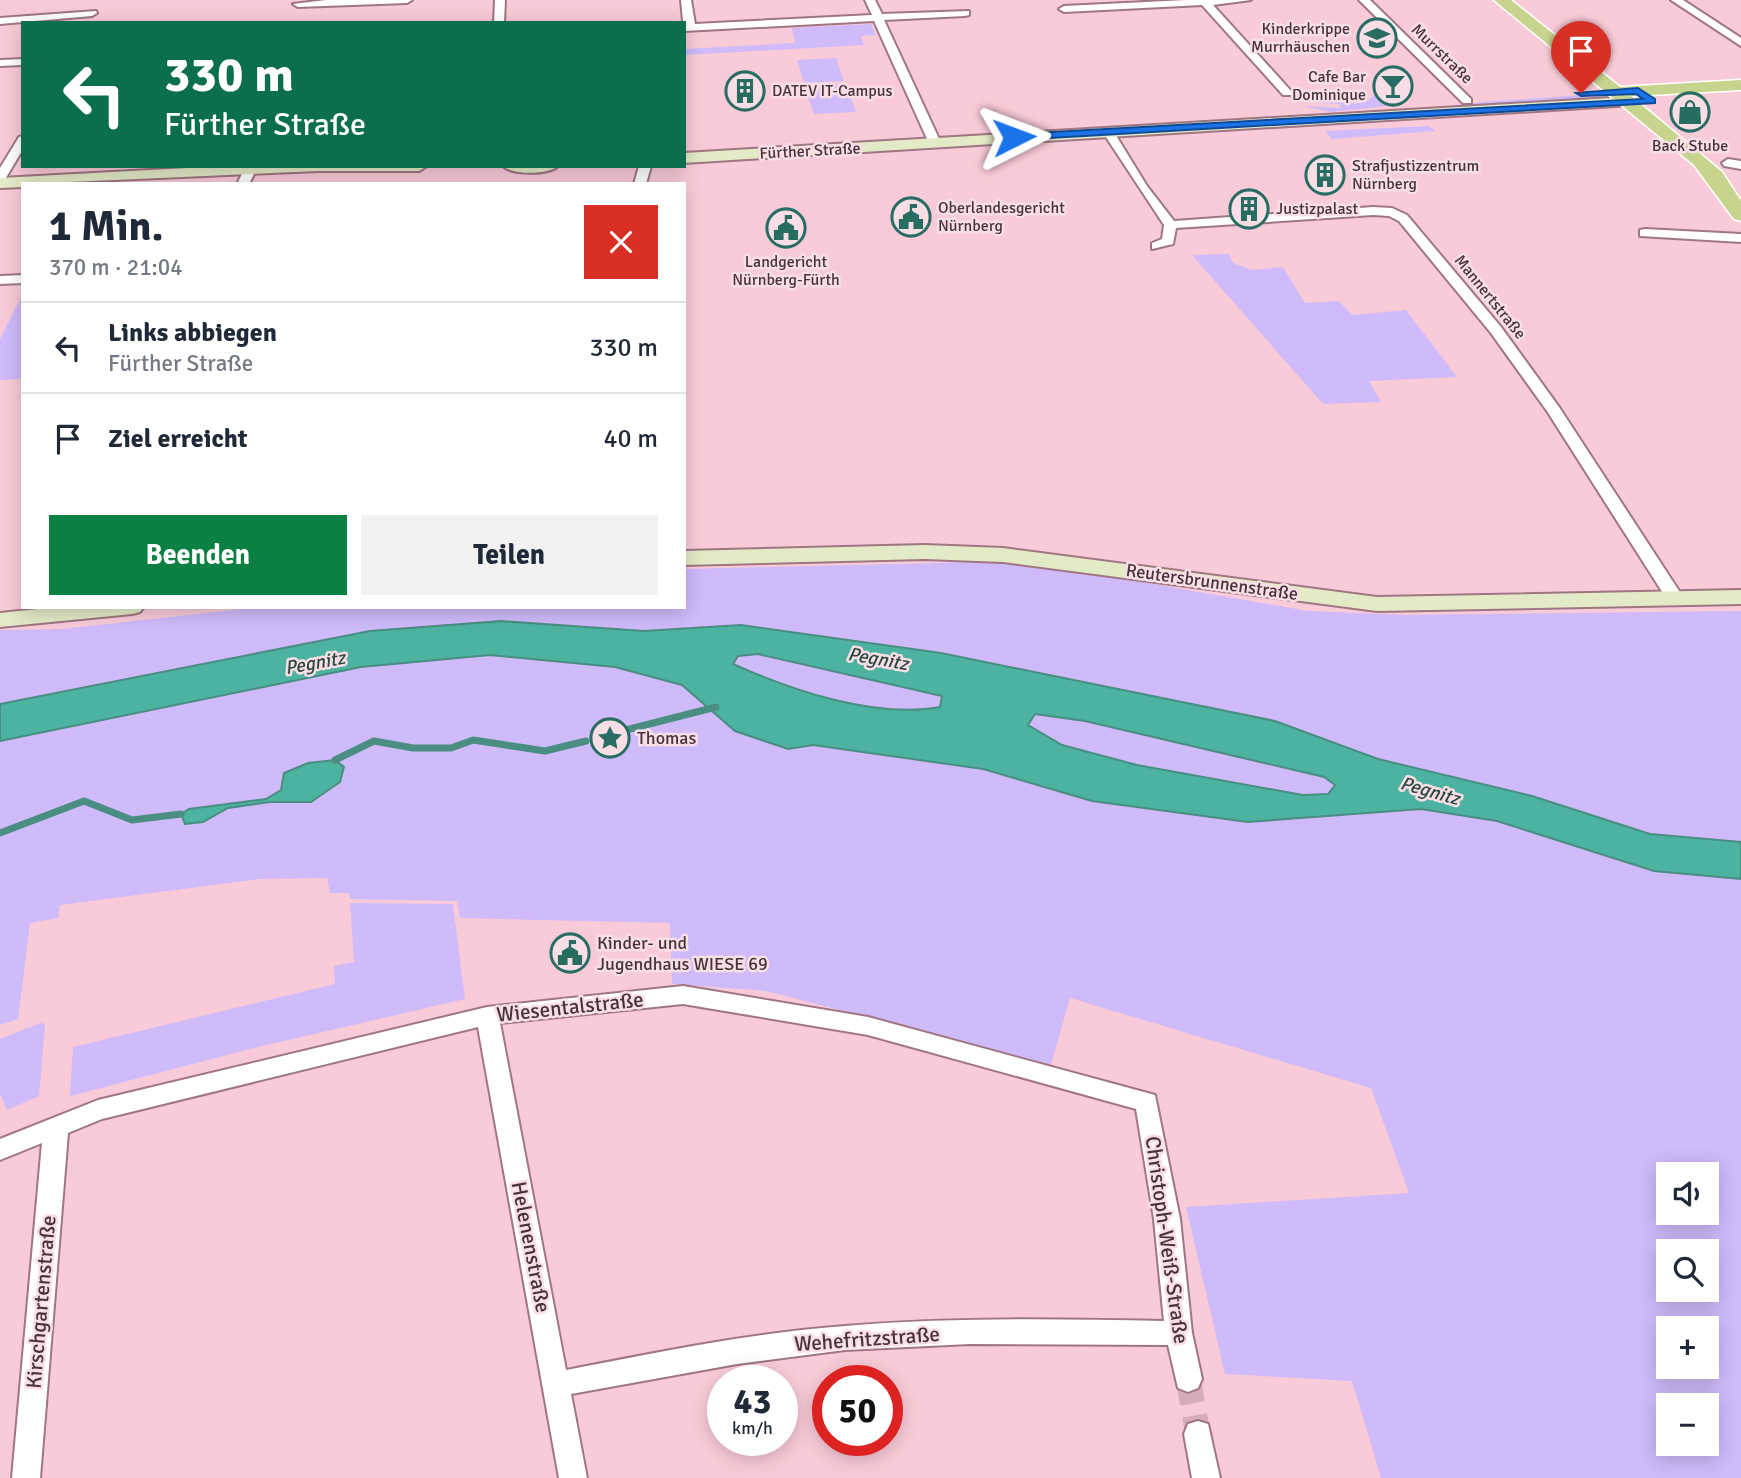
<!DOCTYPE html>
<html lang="de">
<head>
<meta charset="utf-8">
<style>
  :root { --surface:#fff; --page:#f2f2f3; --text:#1f2937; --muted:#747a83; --line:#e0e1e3; --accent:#0b8043 }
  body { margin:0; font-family:Signika,sans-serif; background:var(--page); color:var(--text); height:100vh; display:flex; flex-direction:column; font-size:26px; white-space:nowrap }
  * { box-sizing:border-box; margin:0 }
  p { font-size:23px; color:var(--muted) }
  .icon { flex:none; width:38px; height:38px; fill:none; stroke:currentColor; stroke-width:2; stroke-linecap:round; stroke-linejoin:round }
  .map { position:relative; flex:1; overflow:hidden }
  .drawer { position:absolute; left:21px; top:182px; width:665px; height:427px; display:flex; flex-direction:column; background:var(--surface); border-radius:0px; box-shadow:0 4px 18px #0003 }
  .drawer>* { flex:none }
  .guide { position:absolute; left:21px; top:21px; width:665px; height:147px; border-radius:0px; box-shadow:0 4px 18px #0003; background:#0b6e4f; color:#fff; overflow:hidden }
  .fabs { position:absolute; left:1656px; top:1162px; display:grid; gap:14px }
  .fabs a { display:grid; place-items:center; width:63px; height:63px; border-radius:0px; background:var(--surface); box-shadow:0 4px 18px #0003; font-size:35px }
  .speed { position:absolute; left:707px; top:1365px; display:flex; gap:14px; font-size:35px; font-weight:700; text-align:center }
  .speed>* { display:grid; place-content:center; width:91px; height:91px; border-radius:50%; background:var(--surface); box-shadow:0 4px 18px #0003; line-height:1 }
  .speed small { font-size:18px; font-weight:400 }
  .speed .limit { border:10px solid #d22; background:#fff; color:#111 }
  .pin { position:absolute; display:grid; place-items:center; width:60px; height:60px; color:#fff; margin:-72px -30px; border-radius:50% 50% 50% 0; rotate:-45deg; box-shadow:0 0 7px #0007 }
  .pin .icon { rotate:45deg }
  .me { position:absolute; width:77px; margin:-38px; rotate:87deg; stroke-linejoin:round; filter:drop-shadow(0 0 5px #0008) }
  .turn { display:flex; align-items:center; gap:24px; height:147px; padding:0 28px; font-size:32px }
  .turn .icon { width:91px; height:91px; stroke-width:2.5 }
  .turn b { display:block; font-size:49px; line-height:60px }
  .round { display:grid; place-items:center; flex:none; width:74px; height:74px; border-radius:0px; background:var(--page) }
  .overview { display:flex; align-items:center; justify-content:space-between; height:119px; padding:0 28px }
  h1 { font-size:42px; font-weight:800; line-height:52px }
  .button { display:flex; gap:14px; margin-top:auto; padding:14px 28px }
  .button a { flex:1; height:80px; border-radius:0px; background:var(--accent); color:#fff; font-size:28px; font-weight:800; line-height:80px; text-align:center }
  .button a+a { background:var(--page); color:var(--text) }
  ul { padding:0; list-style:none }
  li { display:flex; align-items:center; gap:21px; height:91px; padding:0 28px; border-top:2px solid var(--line) }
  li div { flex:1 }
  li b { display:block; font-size:26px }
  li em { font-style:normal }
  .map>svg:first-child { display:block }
  .green { fill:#cfbafa; fill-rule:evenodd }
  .water { fill:#4cb3a0; stroke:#4a8d81; stroke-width:2; fill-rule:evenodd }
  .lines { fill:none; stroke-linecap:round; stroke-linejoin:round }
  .stream { stroke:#4a8d81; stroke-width:7 }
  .street-tunnel { stroke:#d5adb8; stroke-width:25; stroke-dasharray:25 12; stroke-linecap:butt }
  .street-casing { stroke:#9f7682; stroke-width:4 }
  .secondary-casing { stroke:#9f7682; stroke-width:4 }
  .primary-casing { stroke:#fff; stroke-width:3 }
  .street { fill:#fff; fill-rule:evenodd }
  .secondary { fill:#e3eac7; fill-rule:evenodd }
  .primary { fill:#c7d48e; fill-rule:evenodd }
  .route { fill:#1a73e8; stroke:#114b97; stroke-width:2 }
  .labels { text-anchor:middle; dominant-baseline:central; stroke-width:5; stroke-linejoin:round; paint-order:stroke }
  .far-poi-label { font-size:16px; fill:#46343a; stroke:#fadee6; text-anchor:start }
  .far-street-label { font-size:16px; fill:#46343a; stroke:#fadee6 }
  .street-label { font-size:18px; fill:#46343a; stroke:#fadee6 }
  .poi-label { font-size:18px; fill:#46343a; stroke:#fadee6; text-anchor:start }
  .water-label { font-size:19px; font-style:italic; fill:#284841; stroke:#fadee6 }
  .near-street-label { font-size:21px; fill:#46343a; stroke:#fadee6 }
</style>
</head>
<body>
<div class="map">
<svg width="1741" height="1478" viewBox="0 0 1741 1478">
  <rect width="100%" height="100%" fill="#f9cbd8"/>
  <g class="green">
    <polygon points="871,24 876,35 861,36 864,45 684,55 684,49 795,43 792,28"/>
    <polygon points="836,58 844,81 804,83 797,60"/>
    <polygon points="846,85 856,112 814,114 805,88"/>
    <polygon points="1583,95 1589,100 1405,111 1482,102"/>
    <path d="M1373,96L1390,98L1397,105L1331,112L1304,106L1341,108L1339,104L1309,102C1328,95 1358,113 1373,96Z"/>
    <polygon points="1429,126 1435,131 1332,139 1325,131"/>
    <polygon points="1229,254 1233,263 1252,270 1283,267 1305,303 1339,301 1353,315 1406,310 1457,377 1369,381 1381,402 1323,404 1192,255"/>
    <polygon points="23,293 23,379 0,380 0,339"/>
    <path d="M1022,561L1308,611L1406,615L1741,611V1478H1381L1352,1381L1225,1374L1186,1207L1409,1193L1371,1088L1070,998L1051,1065L766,991L672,984L670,923L460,918L457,901L350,899L349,893H330L327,878L259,879L60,905L58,918L30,923L18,1019L0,1025V630L62,629L260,607H684V569ZM1668,1174H1706V1213H1668ZM1668,1251H1706V1290H1668ZM1668,1328H1706V1367H1668ZM1668,1405H1706V1444H1668Z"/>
    <polygon points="350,903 453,904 465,999 258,1047 70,1096 73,1047 335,984 334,966 354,962"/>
    <polygon points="40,1023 45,1024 39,1096 7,1110 0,1094 0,1039"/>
  </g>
  <g class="water">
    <path d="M501,621L644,631L741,625L941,653L1275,721L1378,759L1532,796L1650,834L1741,842V879L1654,871L1497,821L1421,809L1248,822L1092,801L983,769L813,745L788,749L735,731L682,685L615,667L490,655L361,667L0,741V704L370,631ZM758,654L942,696L940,707C875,719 791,690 733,664L738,656ZM1035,714L1085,721L1324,777L1335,785L1328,794L1303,795L1137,765L1062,745L1028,725Z"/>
    <polygon points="335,760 344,767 340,782 311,802 270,802 228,808 203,822 185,824 181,814 189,809 266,799 281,790 284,773 308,763"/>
  </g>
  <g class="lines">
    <g class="stream">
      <polyline points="622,731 716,707"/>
      <polyline points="335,760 374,741 413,748 451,748 473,740 545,751 586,741"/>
      <polyline points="0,833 84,801 132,820 181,814"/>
    </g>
    <polyline class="street-tunnel" points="1188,1379 1198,1434"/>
    <g class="street-casing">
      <g id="street">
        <polygon points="326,0 412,0 407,3 298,7 293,4"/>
        <polygon points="495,0 505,0 504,23 494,23"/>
        <polygon points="681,0 691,0 695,24 872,15 865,0 875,0 882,14 969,11 969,15 965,16 884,20 940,141 934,144 928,141 874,21 684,31"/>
        <polygon points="1186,0 1251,0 1213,5 1291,91 1291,95 1283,95 1202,5 1064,12 1059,9 1064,6"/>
        <polygon points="1359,0 1370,0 1471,99 1471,103 1463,103"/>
        <polygon points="1671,0 1683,0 1741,38 1741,46"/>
        <polygon points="96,11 97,13 92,16 0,24 0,18"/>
        <polygon points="23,59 23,65 0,66 0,60"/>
        <polygon points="1104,129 1112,129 1147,186 1174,221 1373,207 1392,208 1407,215 1501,327 1559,407 1683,597 1680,601 1668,601 1547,411 1491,333 1399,221 1389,216 1373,215 1176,228 1173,244 1152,249 1152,243 1162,239 1164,225 1102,131"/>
        <polygon points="23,136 23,149 4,181 0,182 0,168 19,137"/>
        <polygon points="1728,159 1741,161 1741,169 1724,166 1722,163"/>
        <polygon points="246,166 258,166 249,184 237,184"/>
        <polygon points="639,166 651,166 646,184 634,184"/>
        <polygon points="1645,229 1741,234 1741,242 1640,236 1640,230"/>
        <polygon points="23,275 23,283 0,284 0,276"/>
        <path d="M683,986L868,1017L1155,1095L1180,1219L1192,1333L1202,1379L1198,1388L1188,1392L1178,1388L1168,1345L970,1344L845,1350L737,1364L571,1394L587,1478H559L478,1027L102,1119L68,1133L40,1478H12L42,1143L0,1160V1139L98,1100L487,1007ZM683,1004L868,1035L1136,1109L1154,1219L1164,1321C1058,1319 951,1317 845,1326C751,1333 659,1352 566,1370L500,1023Z"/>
        <polygon points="1198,1421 1208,1424 1220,1478 1192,1478 1184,1434 1188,1424"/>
      </g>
    </g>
    <g class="secondary-casing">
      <g id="secondary">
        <polygon points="1628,97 1633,99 1633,105 684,163 684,153"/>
        <polygon points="225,166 427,166 419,171 319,171 23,184 23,187 0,188 0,178"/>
        <path d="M503,166H558C549,175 512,175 503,166Z"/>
        <polygon points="925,545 1003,548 1377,597 1741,590 1741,604 1377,611 1003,562 925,559 684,565 684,551"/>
        <polygon points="56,607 144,607 140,612 132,614 0,627 0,613"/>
      </g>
    </g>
    <g class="primary-casing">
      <polygon id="primary" points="1494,0 1511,0 1620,87 1741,80 1741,90 1631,96 1722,172 1741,201 1741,221 1734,219 1694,165"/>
    </g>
    <use href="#street" class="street"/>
    <use href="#secondary" class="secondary"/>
    <use href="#primary" class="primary"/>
  </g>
  <polygon class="route" points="1638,88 1655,99 1655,103 1014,140 1009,137 1014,134 1643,99 1636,94 1581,96 1576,93"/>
  <defs>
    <g id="school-ring" transform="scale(2.0125)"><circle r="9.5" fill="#fadee6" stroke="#286d61" stroke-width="1.5"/><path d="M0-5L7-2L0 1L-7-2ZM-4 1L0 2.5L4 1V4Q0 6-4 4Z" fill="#286d61"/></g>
    <g id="bar-ring" transform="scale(2.0125)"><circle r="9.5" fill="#fadee6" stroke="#286d61" stroke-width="1.5"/><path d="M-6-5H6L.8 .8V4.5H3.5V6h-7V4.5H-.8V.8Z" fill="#286d61"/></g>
    <g id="building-ring" transform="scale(2.0125)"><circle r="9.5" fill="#fadee6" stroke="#286d61" stroke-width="1.5"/><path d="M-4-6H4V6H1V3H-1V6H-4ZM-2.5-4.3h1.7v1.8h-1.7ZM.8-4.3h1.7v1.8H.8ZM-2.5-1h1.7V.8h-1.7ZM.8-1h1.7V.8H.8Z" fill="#286d61"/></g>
    <g id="shop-ring" transform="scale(2.0125)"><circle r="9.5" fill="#fadee6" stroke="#286d61" stroke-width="1.5"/><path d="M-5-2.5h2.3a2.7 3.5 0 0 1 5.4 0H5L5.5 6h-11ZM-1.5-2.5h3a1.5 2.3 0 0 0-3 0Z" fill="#286d61"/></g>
    <g id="civic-ring" transform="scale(2.0125)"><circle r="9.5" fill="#fadee6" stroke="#286d61" stroke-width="1.5"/><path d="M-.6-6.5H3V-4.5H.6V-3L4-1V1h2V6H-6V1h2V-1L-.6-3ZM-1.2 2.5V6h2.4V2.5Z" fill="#286d61"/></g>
    <g id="sight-ring" transform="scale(2.0125)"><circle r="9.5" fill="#fadee6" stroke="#286d61" stroke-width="1.5"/><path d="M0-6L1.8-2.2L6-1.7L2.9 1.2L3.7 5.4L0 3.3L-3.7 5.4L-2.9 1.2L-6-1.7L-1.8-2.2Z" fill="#286d61"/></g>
  </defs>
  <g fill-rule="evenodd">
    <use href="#school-ring" x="1377" y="38"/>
    <use href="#bar-ring" x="1393" y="86"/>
    <use href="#building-ring" x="745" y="91"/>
    <use href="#shop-ring" x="1690" y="112"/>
    <use href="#building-ring" x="1325" y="175"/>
    <use href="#building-ring" x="1249" y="209"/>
    <use href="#civic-ring" x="911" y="217"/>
    <use href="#civic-ring" x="786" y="228"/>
    <use href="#sight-ring" x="610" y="738"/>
    <use href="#civic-ring" x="570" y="953"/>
  </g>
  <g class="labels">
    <g class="far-poi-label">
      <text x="1350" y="29" text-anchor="end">Kinderkrippe<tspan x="1350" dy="18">Murrhäuschen</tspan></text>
      <text x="1366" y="77" text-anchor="end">Cafe Bar<tspan x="1366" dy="18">Dominique</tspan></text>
      <text x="772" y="91">DATEV IT-Campus</text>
      <text x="1690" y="146" text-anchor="middle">Back Stube</text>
      <text x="1352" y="166">Strafjustizzentrum<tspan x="1352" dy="18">Nürnberg</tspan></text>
      <text x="938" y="208">Oberlandesgericht<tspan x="938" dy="18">Nürnberg</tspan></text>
      <text x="1276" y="209">Justizpalast</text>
      <text x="786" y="262" text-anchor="middle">Landgericht<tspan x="786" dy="18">Nürnberg-Fürth</tspan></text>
    </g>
    <g class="far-street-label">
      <text transform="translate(1442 54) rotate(44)">Murrstraße</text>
      <text transform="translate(810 151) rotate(-3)">Fürther Straße</text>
      <text transform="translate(1490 297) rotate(51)">Mannertstraße</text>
    </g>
    <g class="street-label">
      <text transform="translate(1212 582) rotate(8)">Reutersbrunnenstraße</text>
    </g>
    <g class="poi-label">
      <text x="637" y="738">Thomas</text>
      <text x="597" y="943">Kinder- und<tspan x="597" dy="21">Jugendhaus WIESE 69</tspan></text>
    </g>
    <g class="water-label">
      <text transform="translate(878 659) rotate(10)">Pegnitz</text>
      <text transform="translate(315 663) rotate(-10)">Pegnitz</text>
      <text transform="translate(1430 791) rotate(16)">Pegnitz</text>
    </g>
    <g class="near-street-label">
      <text transform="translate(570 1007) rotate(-6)">Wiesentalstraße</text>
      <text transform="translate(1167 1240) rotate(82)">Christoph-Weiß-Straße</text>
      <text transform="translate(531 1247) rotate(79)">Helenenstraße</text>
      <text transform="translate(41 1302) rotate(-85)">Kirschgartenstraße</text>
      <text transform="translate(867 1339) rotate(-4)">Wehefritzstraße</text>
    </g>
  </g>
</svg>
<div class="fabs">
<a><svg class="icon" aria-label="sound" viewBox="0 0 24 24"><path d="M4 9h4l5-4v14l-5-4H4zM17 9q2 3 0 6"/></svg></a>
<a><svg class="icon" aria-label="search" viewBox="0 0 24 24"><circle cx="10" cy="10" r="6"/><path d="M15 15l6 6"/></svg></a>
<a>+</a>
<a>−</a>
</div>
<div class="speed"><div>43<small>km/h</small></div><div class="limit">50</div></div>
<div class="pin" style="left:1581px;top:93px;background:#d93025"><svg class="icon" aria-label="arrive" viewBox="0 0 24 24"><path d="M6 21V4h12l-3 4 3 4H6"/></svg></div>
<svg class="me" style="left:1014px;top:137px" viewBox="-20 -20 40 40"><path d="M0-17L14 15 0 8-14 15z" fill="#1a73e8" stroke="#fff" stroke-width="4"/></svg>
<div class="guide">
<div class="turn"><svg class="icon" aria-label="left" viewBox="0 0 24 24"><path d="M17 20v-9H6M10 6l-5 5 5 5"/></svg><div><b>330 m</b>Fürther Straße</div></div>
</div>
<section class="drawer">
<div class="overview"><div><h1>1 Min.</h1><p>370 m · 21:04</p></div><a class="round" style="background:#d93025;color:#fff"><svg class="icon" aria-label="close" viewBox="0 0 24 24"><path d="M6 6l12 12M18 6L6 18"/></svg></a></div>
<ul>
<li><svg class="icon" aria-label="left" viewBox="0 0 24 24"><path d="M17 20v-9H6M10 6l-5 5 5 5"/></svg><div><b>Links abbiegen</b><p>Fürther Straße</p></div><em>330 m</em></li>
<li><svg class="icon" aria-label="arrive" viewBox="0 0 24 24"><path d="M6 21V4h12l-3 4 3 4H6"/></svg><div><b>Ziel erreicht</b></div><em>40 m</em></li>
</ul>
<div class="button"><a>Beenden</a><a>Teilen</a></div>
</section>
</div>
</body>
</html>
